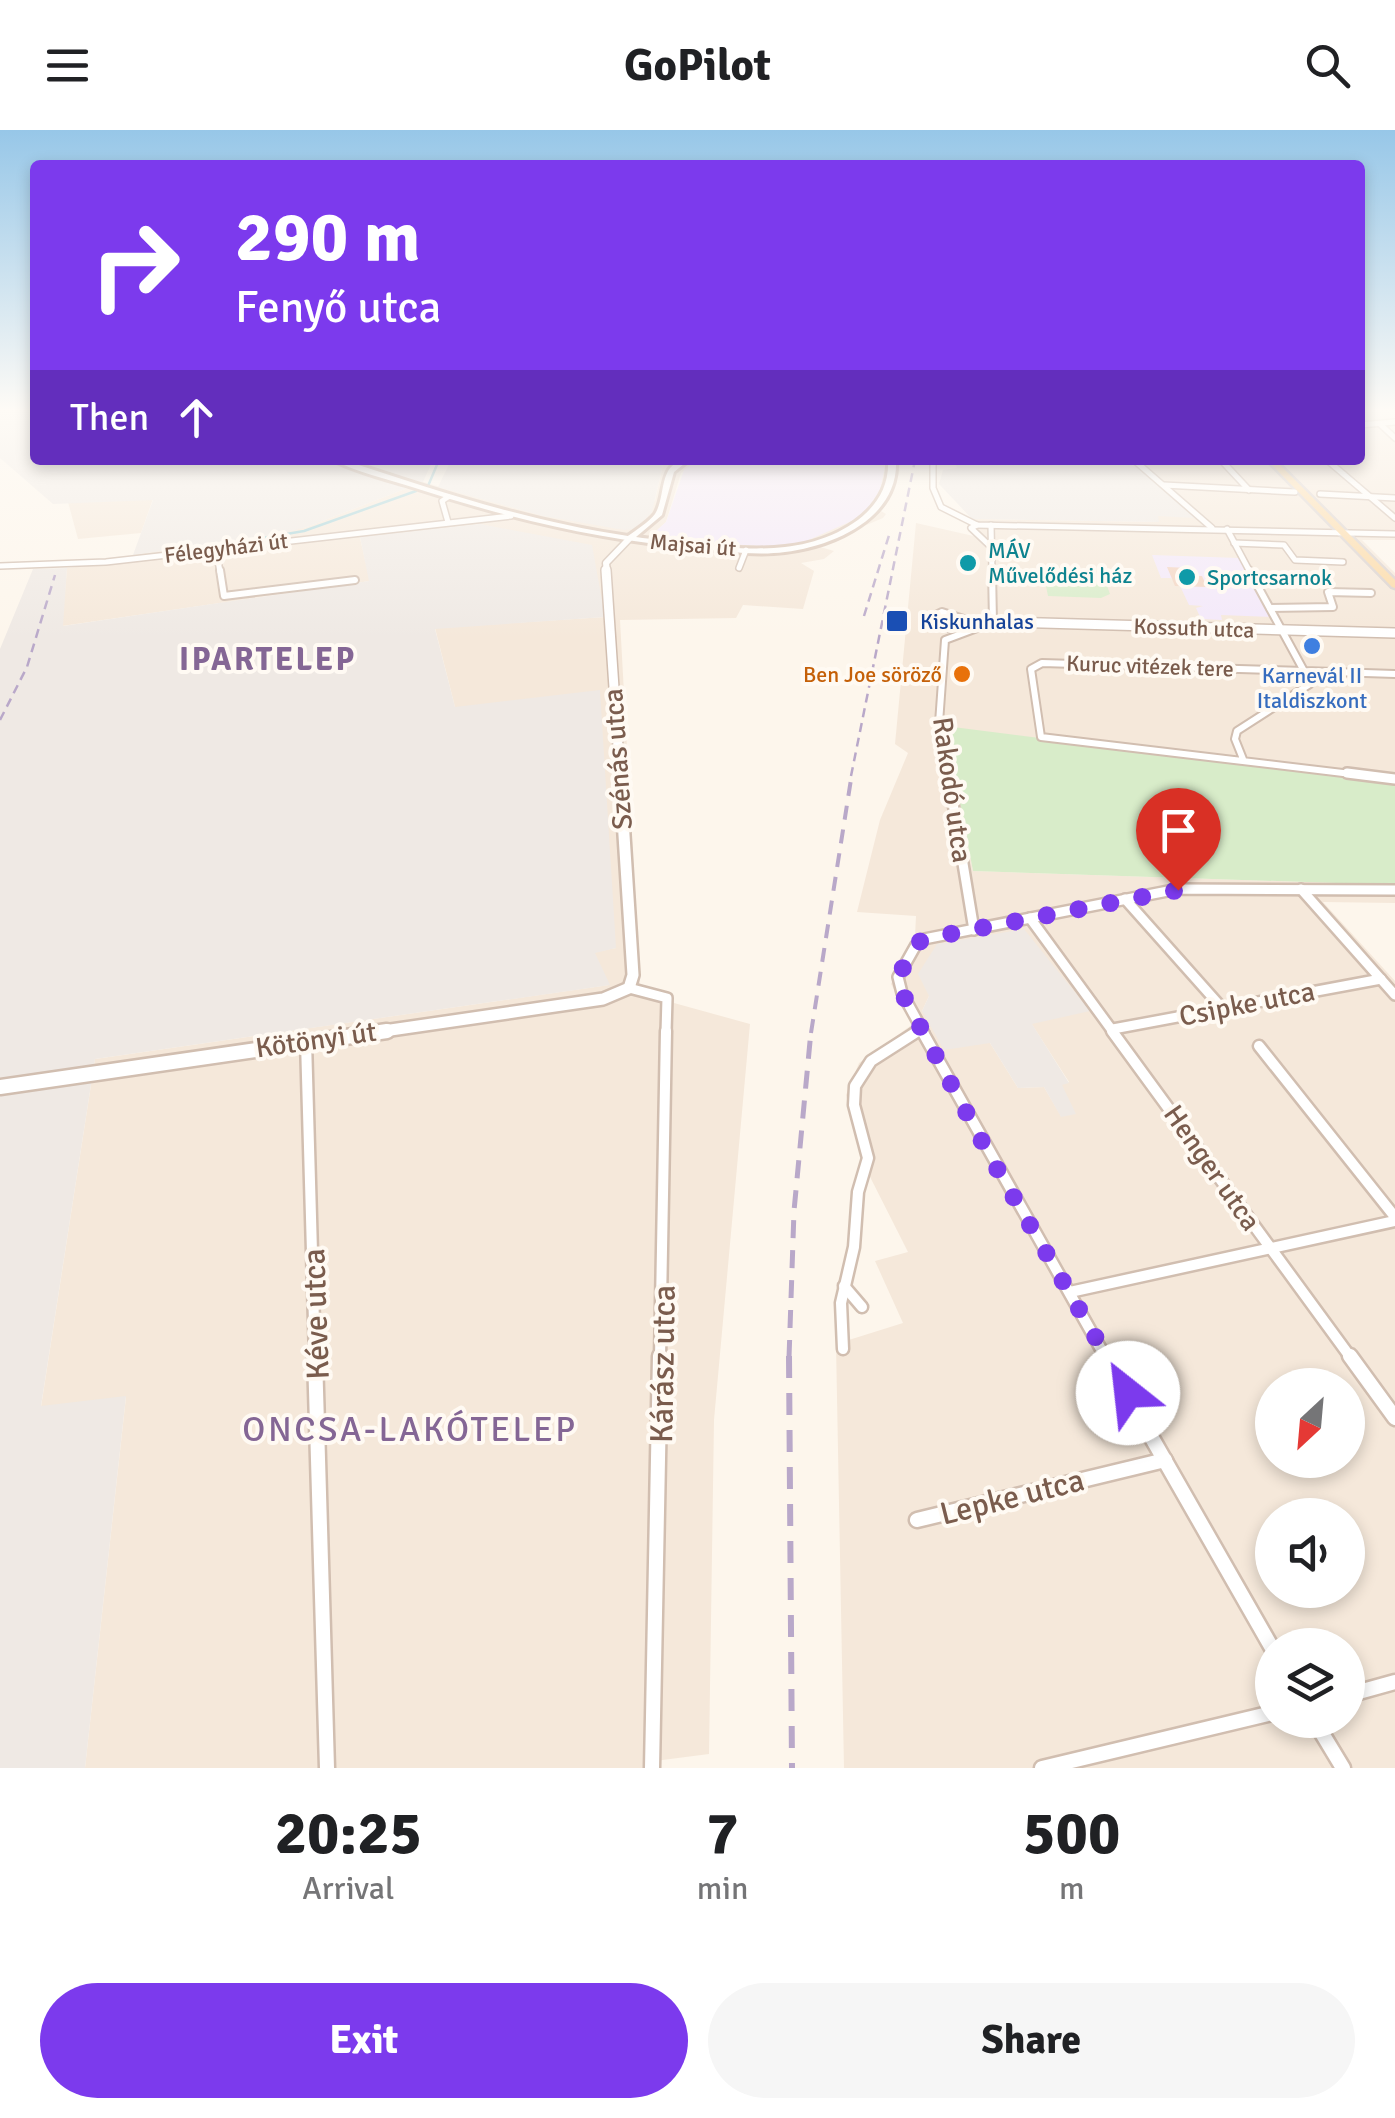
<!DOCTYPE html>
<html lang="en">
<head>
<meta charset="utf-8">
<style>
  :root { --surface:#fff; --page:#f6f6f6; --text:#202124; --muted:#757577; --accent:#7c3aed }
  body { margin:0; font-family:Signika,sans-serif; background:var(--page); color:var(--text); height:100vh; display:flex; flex-direction:column; font-size:38px; white-space:nowrap }
  * { box-sizing:border-box; margin:0 }
  p { font-size:32px; color:var(--muted) }
  .icon { flex:none; width:55px; height:55px; fill:none; stroke:currentColor; stroke-width:2; stroke-linecap:round; stroke-linejoin:round }
  .map { position:relative; height:1638px; overflow:hidden }
  .drawer { display:flex; flex-direction:column; background:var(--surface); flex:1 }
  .drawer>* { flex:none }
  .guide { position:absolute; left:30px; top:30px; width:1335px; height:305px; border-radius:10px; box-shadow:0 5px 15px #0003; background:#7c3aed; color:#fff; overflow:hidden }
  .needle { width:65px; rotate:206deg }
  .fabs { position:absolute; left:1255px; top:1238px; display:grid; gap:20px }
  .fabs a { display:grid; place-items:center; width:110px; height:110px; border-radius:50%; background:var(--surface); box-shadow:0 5px 15px #0003; font-size:50px }
  .pin { position:absolute; display:grid; place-items:center; width:85px; height:85px; color:#fff; margin:-102px -42px; border-radius:50% 50% 50% 0; rotate:-45deg; box-shadow:0 0 10px #0007 }
  .pin .icon { rotate:45deg }
  .me { position:absolute; width:110px; margin:-55px; rotate:331deg; stroke-linejoin:round; filter:drop-shadow(0 0 8px #0008) }
  .turn { display:flex; align-items:center; gap:35px; height:210px; padding:0 40px; font-size:45px }
  .turn .icon { width:130px; height:130px; stroke-width:2.5 }
  .turn b { display:block; font-size:70px; line-height:85px }
  .then { display:flex; align-items:center; height:95px; padding:0 40px; background:#0003; gap:20px; font-size:38px }
  .eta { display:flex; justify-content:space-evenly; align-items:center; height:170px; text-align:center }
  .eta b { font-size:60px; font-weight:700; line-height:70px }
  .cta { display:flex; gap:20px; margin-top:auto; padding:20px 40px }
  .cta a { flex:1; height:115px; border-radius:60px; background:var(--accent); color:#fff; font-size:40px; font-weight:700; line-height:115px; text-align:center }
  .cta a+a { background:var(--page); color:var(--text) }
  header { display:flex; justify-content:space-between; align-items:center; height:130px; padding:0 40px; background:var(--surface); font-size:45px; font-weight:700 }
  .map>svg:first-child { display:block }
  .residential { fill:#f5e8da; fill-rule:evenodd }
  .industrial { fill:#efe9e4 }
  .education { fill:#f3e8fa }
  .green { fill:#d8ecc9 }
  .lines { fill:none; stroke-linecap:round; stroke-linejoin:round }
  .stream { stroke:#a5d3da; stroke-width:2.5 }
  .building { fill:#f3d5c3 }
  .minor-far4-casing { stroke:#d1beb0; stroke-width:8 }
  .minor-far3-casing { stroke:#d1beb0; stroke-width:10 }
  .minor-far2-casing { stroke:#d1beb0; stroke-width:14 }
  .minor-far1-casing { stroke:#d1beb0; stroke-width:15 }
  .minor-casing { stroke:#d1beb0; stroke-width:19 }
  .tertiary-far3-casing { stroke:#d1beb0; stroke-width:9 }
  .tertiary-far2-casing { stroke:#d1beb0; stroke-width:12 }
  .tertiary-far1-casing { stroke:#d1beb0; stroke-width:16 }
  .tertiary-casing { stroke:#d1beb0; stroke-width:19 }
  .secondary-casing { stroke:#d6c0b0; stroke-width:6 }
  .primary-casing { stroke:#dad1cd; stroke-width:5 }
  .minor-far4 { stroke:#fff; stroke-width:5 }
  .minor-far3 { stroke:#fff; stroke-width:6 }
  .minor-far2 { stroke:#fff; stroke-width:9 }
  .minor-far1 { stroke:#fff; stroke-width:10 }
  .minor { stroke:#fff; stroke-width:14 }
  .tertiary-far3 { stroke:#fff; stroke-width:6 }
  .tertiary-far2 { stroke:#fff; stroke-width:9 }
  .tertiary-far1 { stroke:#fff; stroke-width:11 }
  .tertiary { stroke:#fff; stroke-width:14 }
  .secondary { fill:#fff; fill-rule:evenodd }
  .primary { fill:#fbd9a5; fill-rule:evenodd }
  .rail-far3 { stroke:#b9a8c9; stroke-width:2.5; stroke-dasharray:9 6; stroke-linecap:butt }
  .rail-far2 { stroke:#b9a8c9; stroke-width:4; stroke-dasharray:14 10; stroke-linecap:butt }
  .rail-far1 { stroke:#b9a8c9; stroke-width:5; stroke-dasharray:18 12; stroke-linecap:butt }
  .rail { stroke:#b9a8c9; stroke-width:6; stroke-dasharray:22 15; stroke-linecap:butt }
  .route { stroke:#7c3aed; stroke-width:18; stroke-dasharray:0 32.4 }
  .culture-dot { fill:#0f9aa8; stroke:#fffaf3; stroke-width:4 }
  .transit-dot { fill:#1a4fb4; stroke:#fffaf3; stroke-width:4 }
  .shop-dot { fill:#3f7fe0; stroke:#fffaf3; stroke-width:4 }
  .food-dot { fill:#e8710a; stroke:#fffaf3; stroke-width:4 }
  .labels { text-anchor:middle; dominant-baseline:central; stroke-width:8; stroke-linejoin:round; paint-order:stroke }
  .far-street-label { font-size:22px; fill:#7a5c4d; stroke:#fffaf3 }
  .far-culture-label { font-size:22px; fill:#0d838f; stroke:#fffaf3; text-anchor:start }
  .far-transit-label { font-size:22px; fill:#164399; stroke:#fffaf3; text-anchor:start }
  .far-food-label { font-size:22px; fill:#c56008; stroke:#fffaf3; text-anchor:end }
  .far-shop-label { font-size:22px; fill:#366cbe; stroke:#fffaf3 }
  .street-label { font-size:28px; fill:#7a5c4d; stroke:#fffaf3 }
  .far-district-label { font-size:32px; font-weight:bold; letter-spacing:2.5px; fill:#846695; stroke:#fffaf3 }
  .near-street-label { font-size:32px; fill:#7a5c4d; stroke:#fffaf3 }
  .near-neighbourhood-label { font-size:35px; letter-spacing:2.5px; fill:#846695; stroke:#fffaf3 }
</style>
</head>
<body>
<header><svg class="icon" aria-label="menu" viewBox="0 0 24 24"><path d="M4 6h16M4 12h16M4 18h16"/></svg>GoPilot<svg class="icon" aria-label="search" viewBox="0 0 24 24"><circle cx="10" cy="10" r="6"/><path d="M15 15l6 6"/></svg></header>
<div class="map">
<svg width="1395" height="1638" viewBox="0 0 1395 1638">
  <rect width="100%" height="100%" fill="#fdf6ec"/>
  <g class="residential">
    <path d="M1360,280H1395V410H1362L1395,443V653L945,597L973,741L1395,755V773L1323,772L1395,851V1638H844L836,1214L903,1193L875,1131L908,1122L863,1033L846,965L859,933L913,894L891,854L915,806L916,786L857,782L880,690L908,623L895,614L916,393L978,407L972,389L1158,392L1157,386L1189,382L1129,330H1360ZM929,866L1089,880L1031,893L1069,952L1061,954V986L1044,957L1018,958L990,913L922,881ZM1272,1255H1348V1330H1272ZM1272,1385H1348V1460H1272ZM1272,1515H1348V1590H1272Z"/>
    <polygon points="664,330 715,330 695,333 681,343 666,392 649,408 875,336 842,330 901,330 899,344 881,381 886,384 883,388 817,416 834,421 824,429 801,433 814,441 803,479 743,475 736,488 620,490 640,856 673,865 674,873 750,894 714,1290 709,1624 647,1632 646,1638 85,1638 126,1267 41,1277 95,929 609,855 594,822 616,818 455,577 435,498 605,487 519,403 480,394 360,408 370,451 62,496 67,438 131,431 133,425 307,397 423,352 529,382 655,371"/>
    <polygon points="153,369 141,403 78,409 68,372"/>
  </g>
  <g class="industrial">
    <polygon points="0,280 35,280 35,330 433,330 423,352 307,397 276,405 133,425 153,370 53,374 0,328"/>
    <polygon points="451,330 664,330 652,382 636,399 624,400 543,386 438,357"/>
    <polygon points="1129,330 1196,388 1158,386 1159,392 972,389 939,354 943,340 957,338 954,331"/>
    <polygon points="480,394 592,415 605,487 435,499 455,577 600,560 616,818 595,823 610,855 95,929 41,1276 126,1266 85,1638 0,1638 0,519 33,439 67,438 63,496 369,451 360,407"/>
    <polygon points="1024,799 1090,881 1032,894 1069,953 1062,955 1076,984 1061,987 1044,957 1018,958 990,913 944,920 922,881 929,866 918,844 937,814"/>
  </g>
  <g class="education">
    <polygon points="715,330 842,330 885,337 880,360 863,386 802,413 776,417 647,409 666,392 684,340 695,332"/>
    <polygon points="1152,425 1239,428 1272,487 1221,485 1222,490 1201,489 1196,478 1203,476 1189,475 1180,456 1171,448 1161,448"/>
  </g>
  <g class="green">
    <polygon points="1045,451 1106,453 1110,464 1101,468 1048,466"/>
    <polygon points="945,596 1395,653 1395,755 973,741"/>
  </g>
  <g class="lines">
    <g class="stream">
      <polyline points="428,356 439,330"/>
      <polyline points="185,421 304,401 416,361"/>
    </g>
  </g>
  <polygon class="building" points="1167,437 1190,438 1193,446 1202,446 1207,457 1175,456"/>
  <g class="lines">
    <g class="minor-far4-casing">
      <g id="minor-far4">
        <polyline points="1380,294 1395,308"/>
        <polyline points="1360,295 1395,292"/>
        <polyline points="933,330 933,358 941,377 977,395 1395,404"/>
        <polyline points="1134,330 1212,398"/>
        <polyline points="1221,330 1249,360"/>
        <polyline points="1327,330 1395,388"/>
        <polyline points="1164,355 1295,362"/>
        <polyline points="1320,364 1395,368"/>
        <polyline points="448,367 442,371 448,392"/>
        <polyline points="977,395 971,398 989,415"/>
        <polyline points="991,395 992,442"/>
        <polyline points="1227,399 1250,442"/>
        <polyline points="1234,413 1284,415 1295,430 1343,432"/>
        <polyline points="216,419 220,442"/>
        <polyline points="0,436 106,432 511,386"/>
        <polyline points="739,438 746,420"/>
      </g>
    </g>
    <g class="minor-far3-casing">
      <g id="minor-far3">
        <polyline points="220,440 224,466 355,450"/>
        <polyline points="1249,440 1304,541 1395,544"/>
        <polyline points="1270,478 1333,477 1328,462 1371,463"/>
        <polygon points="942,482 970,491 948,498 932,492 932,487"/>
        <polyline points="1243,629 1235,609 1237,601 1310,554 1304,541 1042,533 1031,539 1041,607 1368,646"/>
        <polyline points="948,646 939,593 945,510 993,492 992,440"/>
      </g>
    </g>
    <g class="minor-far2-casing">
      <g id="minor-far2">
        <polyline points="948,643 974,800"/>
        <polyline points="1347,643 1395,649"/>
        <polyline points="1301,759 1395,865"/>
        <polyline points="1125,769 1222,878"/>
        <polyline points="1030,788 1114,903"/>
        <polyline points="629,858 667,868 666,903"/>
        <polyline points="1113,899 1381,849"/>
        <polyline points="914,903 922,898"/>
        <polyline points="924,903 902,863 898,847 916,815 924,809 1178,759 1395,760"/>
      </g>
    </g>
    <g class="minor-far1-casing">
      <g id="minor-far1">
        <polyline points="922,901 1106,1228"/>
        <polyline points="1112,901 1351,1228"/>
        <polyline points="306,911 315,1228"/>
        <polyline points="1259,916 1395,1087"/>
        <polyline points="844,1156 862,1177"/>
        <polyline points="1070,1162 1395,1091"/>
        <polyline points="843,1219 841,1173 854,1117 858,1062 868,1028 854,975 855,956 871,931 918,901"/>
        <polyline points="660,1228 666,901"/>
      </g>
    </g>
    <g class="minor-casing">
      <g id="minor">
        <polyline points="315,1226 327,1638"/>
        <polyline points="1105,1226 1272,1518"/>
        <polyline points="1350,1226 1395,1288"/>
        <polyline points="917,1390 1165,1330"/>
        <polyline points="1348,1565 1395,1552"/>
        <polyline points="1314,1590 1343,1638"/>
        <polyline points="652,1638 660,1226"/>
        <polyline points="1042,1638 1272,1583"/>
      </g>
    </g>
    <g class="tertiary-far3-casing">
      <polyline id="tertiary-far3" points="607,442 606,433 629,409"/>
    </g>
    <g class="tertiary-far2-casing">
      <g id="tertiary-far2">
        <polyline points="606,440 620,646"/>
        <polyline points="970,491 1395,503"/>
      </g>
    </g>
    <g class="tertiary-far1-casing">
      <polyline id="tertiary-far1" points="370,903 603,869 629,858 633,845 620,643"/>
    </g>
    <g class="tertiary-casing">
      <polyline id="tertiary" points="0,957 387,901"/>
    </g>
    <g class="secondary-casing">
      <path id="secondary" d="M333,330H344C437,361 531,392 628,406C636,400 649,392 655,384C667,365 657,331 689,330L674,342L662,385L636,407C679,413 742,422 785,417C832,412 891,384 888,330H896C899,388 834,416 785,422C755,426 723,421 694,418C597,410 504,387 412,357C386,349 357,342 333,330Z"/>
    </g>
    <g class="primary-casing">
      <polygon id="primary" points="1267,330 1275,330 1395,450 1395,458 1392,457"/>
    </g>
    <use href="#minor-far4" class="minor-far4"/>
    <use href="#minor-far3" class="minor-far3"/>
    <use href="#minor-far2" class="minor-far2"/>
    <use href="#minor-far1" class="minor-far1"/>
    <use href="#minor" class="minor"/>
    <use href="#tertiary-far3" class="tertiary-far3"/>
    <use href="#tertiary-far2" class="tertiary-far2"/>
    <use href="#tertiary-far1" class="tertiary-far1"/>
    <use href="#tertiary" class="tertiary"/>
    <use href="#secondary" class="secondary"/>
    <use href="#primary" class="primary"/>
    <g class="rail-far3">
      <polyline points="864,486 890,402"/>
      <polyline points="0,590 27,537 55,445"/>
      <polyline points="851,646 915,330"/>
    </g>
    <polyline class="rail-far2" points="811,903 852,643"/>
    <polyline class="rail-far1" points="789,1228 794,1081 811,901"/>
    <polyline class="rail" points="789,1226 792,1638"/>
  </g>
  <linearGradient id="sky" x2="0" y2="1"><stop stop-color="#97c7e8"/><stop offset="0.55" stop-color="#fefbf6"/><stop offset="1" stop-color="#fefbf6" stop-opacity="0"/></linearGradient>
  <rect width="1395" height="509" fill="url(#sky)"/>
  <g class="lines">
    <polyline class="route" points="1128,1263 992,1030 902,863 898,847 916,814 924,809 1178,760"/>
  </g>
  <g class="culture-dot">
    <circle cx="968" cy="433" r="10"/>
    <circle cx="1187" cy="447" r="10"/>
  </g>
  <rect class="transit-dot" x="885" y="479" width="24" height="24" rx="5"/>
  <circle class="shop-dot" cx="1312" cy="516" r="10"/>
  <circle class="food-dot" cx="962" cy="544" r="10"/>
  <g class="labels">
    <g class="far-street-label">
      <text transform="translate(693 415) rotate(5)">Majsai út</text>
      <text transform="translate(226 418) rotate(-7)">Félegyházi út</text>
      <text transform="translate(1194 498) rotate(2)">Kossuth utca</text>
      <text transform="translate(1150 536) rotate(2)">Kuruc vitézek tere</text>
    </g>
    <g class="far-culture-label">
      <text x="988" y="420">MÁV<tspan x="988" dy="25">Művelődési ház</tspan></text>
      <text x="1207" y="447">Sportcsarnok</text>
    </g>
    <g class="far-transit-label">
      <text x="920" y="491">Kiskunhalas</text>
    </g>
    <g class="far-food-label">
      <text x="942" y="544">Ben Joe söröző</text>
    </g>
    <g class="far-shop-label">
      <text x="1312" y="545">Karnevál II<tspan x="1312" dy="25">Italdiszkont</tspan></text>
    </g>
    <g class="street-label">
      <text transform="translate(618 629) rotate(-94)">Szénás utca</text>
      <text transform="translate(952 660) rotate(82)">Rakodó utca</text>
      <text transform="translate(1247 874) rotate(-11)">Csipke utca</text>
      <text transform="translate(316 910) rotate(-8)">Kötönyi út</text>
      <text transform="translate(1212 1038) rotate(55)">Henger utca</text>
    </g>
    <g class="far-district-label">
      <text x="268" y="529">IPARTELEP</text>
    </g>
    <g class="near-street-label">
      <text transform="translate(316 1184) rotate(-92)">Kéve utca</text>
      <text transform="translate(663 1234) rotate(-89)">Kárász utca</text>
      <text transform="translate(1012 1367) rotate(-14)">Lepke utca</text>
    </g>
    <g class="near-neighbourhood-label">
      <text x="410" y="1299">ONCSA-LAKÓTELEP</text>
    </g>
  </g>
</svg>
<div class="fabs">
<a><svg class="needle" viewBox="-14 -14 28 28"><path d="M0-13l5 13h-10z" fill="#e53935"/><path d="M0 13l5-13h-10z" fill="#757577"/></svg></a>
<a><svg class="icon" aria-label="sound" viewBox="0 0 24 24"><path d="M4 9h4l5-4v14l-5-4H4zM17 9q2 3 0 6"/></svg></a>
<a><svg class="icon" aria-label="layers" viewBox="0 0 24 24"><path d="M12 4l9 5-9 5-9-5zM3 14l9 5 9-5"/></svg></a>
</div>
<div class="pin" style="left:1178px;top:760px;background:#d93025"><svg class="icon" aria-label="arrive" viewBox="0 0 24 24"><path d="M6 21V4h12l-3 4 3 4H6"/></svg></div>
<svg class="me" style="left:1128px;top:1263px" viewBox="-20 -20 40 40"><circle r="19" fill="#fff"/><path d="M0-13L10 11 0 6-10 11z" fill="#7c3aed"/></svg>
<div class="guide">
<div class="turn"><svg class="icon" aria-label="right" viewBox="0 0 24 24"><path d="M7 20v-9h11M14 6l5 5-5 5"/></svg><div><b>290 m</b>Fenyő utca</div></div>
<div class="then">Then<svg class="icon" aria-label="ahead" viewBox="0 0 24 24"><path d="M12 20V5M6 11l6-6 6 6"/></svg></div>
</div>
</div>
<section class="drawer">
<div class="eta">
<div><b>20:25</b><p>Arrival</p></div>
<div><b>7</b><p>min</p></div>
<div><b>500</b><p>m</p></div>
</div>
<div class="cta"><a>Exit</a><a>Share</a></div>
</section>
</body>
</html>
